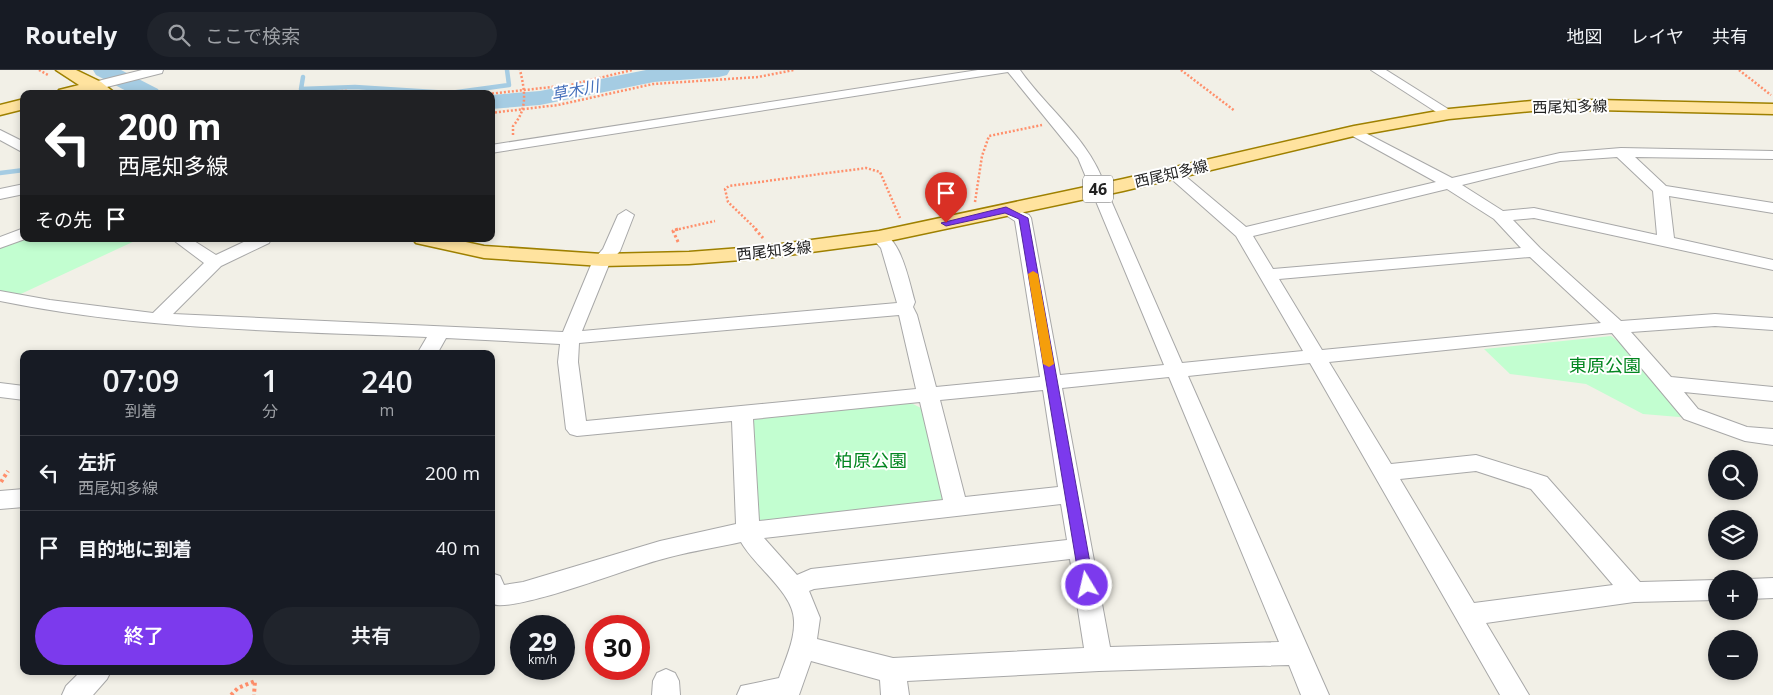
<!DOCTYPE html>
<html lang="ja">
<head>
<meta charset="utf-8">
<style>
  :root { --surface:#171b24; --page:#20242c; --text:#f1f3f6; --muted:#9ea1a6; --line:#363941; --accent:#7c3aed }
  body { margin:0; font-family:"Open Sans","Noto Sans JP",sans-serif; background:var(--page); color:var(--text); height:100vh; display:flex; flex-direction:column; font-size:19px; white-space:nowrap }
  * { box-sizing:border-box; margin:0 }
  p { font-size:16px; color:var(--muted) }
  .icon { flex:none; width:28px; height:28px; fill:none; stroke:currentColor; stroke-width:2; stroke-linecap:round; stroke-linejoin:round }
  .map { position:relative; flex:1; overflow:hidden }
  .side { position:absolute; left:20px; top:280px; width:475px; height:325px; display:flex; flex-direction:column; background:var(--surface); border-radius:10px; box-shadow:0 2px 8px #0003 }
  .side>* { flex:none }
  .hud { position:absolute; left:20px; top:20px; width:475px; height:152px; border-radius:10px; box-shadow:0 2px 8px #0003; background:#202124; color:#fff; overflow:hidden }
  .controls { position:absolute; left:1708px; top:380px; display:grid; gap:10px }
  .controls a { display:grid; place-items:center; width:50px; height:50px; border-radius:50%; background:var(--surface); box-shadow:0 2px 8px #0003; font-size:25px }
  .speed { position:absolute; left:510px; top:545px; display:flex; gap:10px; font-size:25px; font-weight:700; text-align:center }
  .speed>* { display:grid; place-content:center; width:65px; height:65px; border-radius:50%; background:var(--surface); box-shadow:0 2px 8px #0003; line-height:1 }
  .speed small { font-size:12px; font-weight:400 }
  .speed .limit { border:8px solid #d22; background:#fff; color:#111 }
  .pin { position:absolute; display:grid; place-items:center; width:42px; height:42px; color:#fff; margin:-51px -21px; border-radius:50% 50% 50% 0; rotate:-45deg; box-shadow:0 0 5px #0007 }
  .pin .icon { rotate:45deg }
  .me { position:absolute; width:55px; margin:-28px; rotate:351deg; stroke-linejoin:round; filter:drop-shadow(0 0 4px #0008) }
  .turn { display:flex; align-items:center; gap:18px; height:105px; padding:0 15px; font-size:22px }
  .turn .icon { width:65px; height:65px; stroke-width:2.5 }
  .turn b { display:block; font-size:35px; line-height:42px }
  .then { display:flex; align-items:center; height:48px; padding:0 15px; background:#0003; gap:10px; font-size:19px }
  .eta { display:flex; justify-content:space-evenly; align-items:center; height:85px; text-align:center }
  .eta b { font-size:30px; font-weight:600; line-height:35px }
  .action { display:flex; gap:10px; margin-top:auto; padding:10px 15px }
  .action a { flex:1; height:58px; border-radius:30px; background:var(--accent); color:#fff; font-size:20px; font-weight:600; line-height:58px; text-align:center }
  .action a+a { background:var(--page); color:var(--text) }
  ul { padding:0; list-style:none }
  li { display:flex; align-items:center; gap:15px; height:75px; padding:0 15px; border-top:1px solid var(--line) }
  li div { flex:1 }
  li b { display:block; font-size:19px }
  li em { font-style:normal }
  header { display:flex; align-items:center; gap:30px; box-sizing:border-box; height:70px; padding:0 25px; background:var(--surface); border-bottom:1px solid var(--line) }
  header strong { font-size:24px }
  nav { display:flex; gap:28px; margin-inline-start:auto; font-size:18px }
  .search { width:350px; height:45px; background:var(--page); display:flex; align-items:center; gap:12px; box-sizing:border-box; padding:0 18px; border-radius:28px; color:var(--muted); font-size:19px }
  .map>svg:first-child { display:block }
  .park { fill:#c2fed0 }
  .lines { fill:none; stroke-linecap:round; stroke-linejoin:round }
  .stream { stroke:#a5cce3; stroke-width:4.5 }
  .river { fill:#a5cce3; fill-rule:evenodd }
  .minor-casing { stroke:#a8a8a8; stroke-width:2 }
  .major-casing { stroke:#9e8000; stroke-width:3 }
  .path-far2 { stroke:#ff8f6b; stroke-width:2.5; stroke-dasharray:2 2; stroke-linecap:butt }
  .path-far1 { stroke:#ff8f6b; stroke-width:3; stroke-dasharray:2.5 2.5; stroke-linecap:butt }
  .path { stroke:#ff8f6b; stroke-width:4; stroke-dasharray:3 3; stroke-linecap:butt }
  .minor { fill:#fff; fill-rule:evenodd }
  .major { fill:#ffe39f; fill-rule:evenodd }
  .route { fill:#7c3aed; stroke:#51269a }
  .slow { fill:#f59e0b }
  .labels { text-anchor:middle; dominant-baseline:central; stroke-width:4; stroke-linejoin:round; paint-order:stroke }
  .far-street-label { font-size:15px; fill:#212121; stroke:#fff }
  .far-water-label { font-size:16px; font-style:italic; fill:#446fbb; stroke:#fff }
  .shield { fill:#fff; stroke:#646464; stroke-width:1 }
  .shield-label { font-size:16px; font-weight:bold; fill:#212121 }
  .park-label { font-size:18px; fill:#038620; stroke:#fff }
</style>
</head>
<body>
<header>
<strong>Routely</strong>
<div class="search"><svg class="icon" aria-label="search" viewBox="0 0 24 24"><circle cx="10" cy="10" r="6"/><path d="M15 15l6 6"/></svg>ここで検索</div>
<nav><a>地図</a><a>レイヤ</a><a>共有</a></nav>
</header>
<div class="map">
<svg width="1773" height="625" viewBox="0 0 1773 625">
  <rect width="100%" height="100%" fill="#f2f0e7"/>
  <g class="park">
    <polygon points="24,169 139,169 10,229 0,226 0,177"/>
    <polygon points="1611,266 1677,317 1703,349 1643,344 1586,314 1510,304 1484,279"/>
    <polygon points="905,330 925,340 956,437 754,454 748,350"/>
  </g>
  <g class="lines">
    <g class="stream">
      <polyline points="303,7 301,19 355,17 450,23 509,15 507,0"/>
      <polyline points="0,103 24,100"/>
    </g>
    <g class="river">
      <polygon points="93,0 121,0 158,19 161,24 132,24 96,5"/>
      <polygon points="646,0 730,0 727,5 719,7 654,12 540,35 491,39 491,25 540,21"/>
    </g>
    <g class="minor-casing">
      <g id="minor">
        <polygon points="142,0 163,0 162,3 95,20 88,16 90,13"/>
        <path d="M978,0H1020C1048,40 1091,70 1106,119L1182,293L1303,281L1236,166L1168,106L1165,103L1168,100H1178L1246,157L1436,112L1349,64L1347,61L1354,57L1452,108L1560,83L1621,78L1773,81V89L1635,87L1666,116L1773,133V143L1669,126L1674,168L1773,190V200L1534,148L1513,150L1540,178L1621,251L1715,244L1773,248V260L1715,256L1631,262L1671,307L1773,317V331L1684,322L1698,339L1747,357L1773,359V375L1745,371L1684,349L1612,263L1329,292L1391,394L1476,385L1547,407L1640,512L1716,510V530L1634,532L1486,553L1529,625H1500L1310,293L1188,306L1329,625H1301L1289,595L1099,601L907,611L909,625H881L880,610L811,591L799,625H737L741,616L779,608C785,590 795,570 794,551C794,523 755,497 741,472C714,478 686,482 659,490C628,498 516,543 491,534V503L500,506L504,515L523,512L660,471L736,454L732,351L577,366L570,364L566,359L558,292L560,274L446,268L437,284H417L427,267C284,261 141,260 0,231V221L50,230L153,243L204,193L172,169H191L216,185L250,169H271L269,173L221,196L173,244L563,262L593,190L603,179L618,145L626,140L634,145L620,181L610,192L582,261L897,233L881,178L871,167L873,163C900,157 909,213 915,232L913,237L917,245L936,317L1040,307L1015,151L998,140L1006,135L1029,145L1031,148L1060,305L1164,295L1078,88L1008,2L491,83V75ZM1617,87L1653,121L1657,165L1534,138L1503,141L1462,115L1560,91ZM1447,119L1494,149L1521,178L1273,199L1253,166ZM1530,187L1601,253L1322,280L1279,209ZM899,245L916,319L586,351L578,292L579,273ZM1169,307L1279,572L1110,577L1062,318ZM1043,320L1058,417L965,427L940,330ZM920,332L943,430L759,451L753,349ZM1476,401L1531,419L1613,515L1474,533L1400,409ZM1061,434L1067,470L811,499L797,505L764,468ZM1070,489L1084,578L893,588L817,569L820,548L809,521L814,519Z"/>
        <polygon points="1371,0 1386,0 1456,44 1454,47 1444,47"/>
        <polygon points="0,60 24,72 24,83 0,70"/>
        <polygon points="24,114 24,124 0,129 0,119"/>
        <polygon points="24,158 25,169 0,178 0,167"/>
        <polygon points="0,313 24,316 24,330 0,327"/>
        <polygon points="24,419 24,437 0,439 0,421"/>
        <polygon points="1773,508 1773,528 1749,529 1749,509"/>
        <polygon points="666,599 675,603 679,611 680,625 652,625 653,611 657,603"/>
        <polygon points="81,601 111,601 107,609 93,625 62,625 66,616"/>
      </g>
    </g>
    <g class="major-casing">
      <g id="major">
        <polygon points="56,0 76,0 101,12 116,24 92,22 57,24 59,20 79,15"/>
        <polygon points="24,29 24,39 0,45 0,35"/>
        <polygon points="1597,30 1773,34 1773,44 1597,40 1532,41 1449,49 1354,66 1123,121 879,173 766,188 689,194 602,196 484,188 416,173 413,169 452,169 484,176 602,184 689,182 766,176 879,161 1123,109 1354,56 1449,39 1532,31"/>
      </g>
    </g>
    <g class="path-far2">
      <polyline points="39,0 48,5"/>
      <polyline points="1181,0 1235,41"/>
      <polyline points="1739,0 1771,25"/>
      <polyline points="171,23 176,24"/>
      <polyline points="289,24 345,21 397,24"/>
      <polyline points="488,24 570,15 632,0"/>
      <polyline points="491,43 558,35 653,14 758,7 794,0"/>
      <path d="M513,65V56C528,39 525,21 520,0"/>
      <polyline points="975,132 982,86 989,66 1042,55"/>
      <polyline points="675,160 715,151"/>
      <polyline points="757,160 728,132 725,119 729,116 866,98 880,102 900,148"/>
    </g>
    <g class="path-far1">
      <polyline points="678,159 673,161 679,174"/>
      <polyline points="755,159 763,168"/>
    </g>
    <g class="path">
      <polyline points="1,412 8,401"/>
      <polyline points="231,625 238,618 255,611 254,625"/>
    </g>
    <use href="#minor" class="minor"/>
    <use href="#major" class="major"/>
  </g>
  <polygon class="route" points="1006,137 1028,148 1094,515 1092,519 1082,519 1080,515 1019,149 1005,143 946,156 941,153"/>
  <polygon class="slow" points="1033,201 1038,204 1054,294 1049,297 1043,294 1028,204"/>
  <g class="labels">
    <g class="far-street-label">
      <text transform="translate(1570 36) rotate(-1)">西尾知多線</text>
      <text transform="translate(1171 103) rotate(-13)">西尾知多線</text>
      <text transform="translate(774 180) rotate(-6)">西尾知多線</text>
    </g>
    <g class="far-water-label">
      <text transform="translate(575 20) rotate(-11)">草木川</text>
    </g>
    <rect class="shield" x="1083" y="105.5" width="30" height="27" rx="4"/>
    <g class="shield-label">
      <text x="1098" y="119">46</text>
    </g>
    <g class="park-label">
      <text x="1605" y="295">東原公園</text>
      <text x="871" y="390">柏原公園</text>
    </g>
  </g>
</svg>
<div class="controls">
<a><svg class="icon" aria-label="search" viewBox="0 0 24 24"><circle cx="10" cy="10" r="6"/><path d="M15 15l6 6"/></svg></a>
<a><svg class="icon" aria-label="layers" viewBox="0 0 24 24"><path d="M12 4l9 5-9 5-9-5zM3 14l9 5 9-5"/></svg></a>
<a>+</a>
<a>−</a>
</div>
<div class="speed"><div>29<small>km/h</small></div><div class="limit">30</div></div>
<div class="pin" style="left:946px;top:153px;background:#d93025"><svg class="icon" aria-label="arrive" viewBox="0 0 24 24"><path d="M6 21V4h12l-3 4 3 4H6"/></svg></div>
<svg class="me" style="left:1087px;top:515px" viewBox="-20 -20 40 40"><circle r="17" fill="#7c3aed" stroke="#fff" stroke-width="3"/><path d="M0-11L8 9 0 5-8 9z" fill="#fff"/></svg>
<div class="hud">
<div class="turn"><svg class="icon" aria-label="left" viewBox="0 0 24 24"><path d="M17 20v-9H6M10 6l-5 5 5 5"/></svg><div><b>200 m</b>西尾知多線</div></div>
<div class="then">その先<svg class="icon" aria-label="arrive" viewBox="0 0 24 24"><path d="M6 21V4h12l-3 4 3 4H6"/></svg></div>
</div>
<section class="side">
<div class="eta">
<div><b>07:09</b><p>到着</p></div>
<div><b>1</b><p>分</p></div>
<div><b>240</b><p>m</p></div>
</div>
<ul>
<li><svg class="icon" aria-label="left" viewBox="0 0 24 24"><path d="M17 20v-9H6M10 6l-5 5 5 5"/></svg><div><b>左折</b><p>西尾知多線</p></div><em>200 m</em></li>
<li><svg class="icon" aria-label="arrive" viewBox="0 0 24 24"><path d="M6 21V4h12l-3 4 3 4H6"/></svg><div><b>目的地に到着</b></div><em>40 m</em></li>
</ul>
<div class="action"><a>終了</a><a>共有</a></div>
</section>
</div>
</body>
</html>
